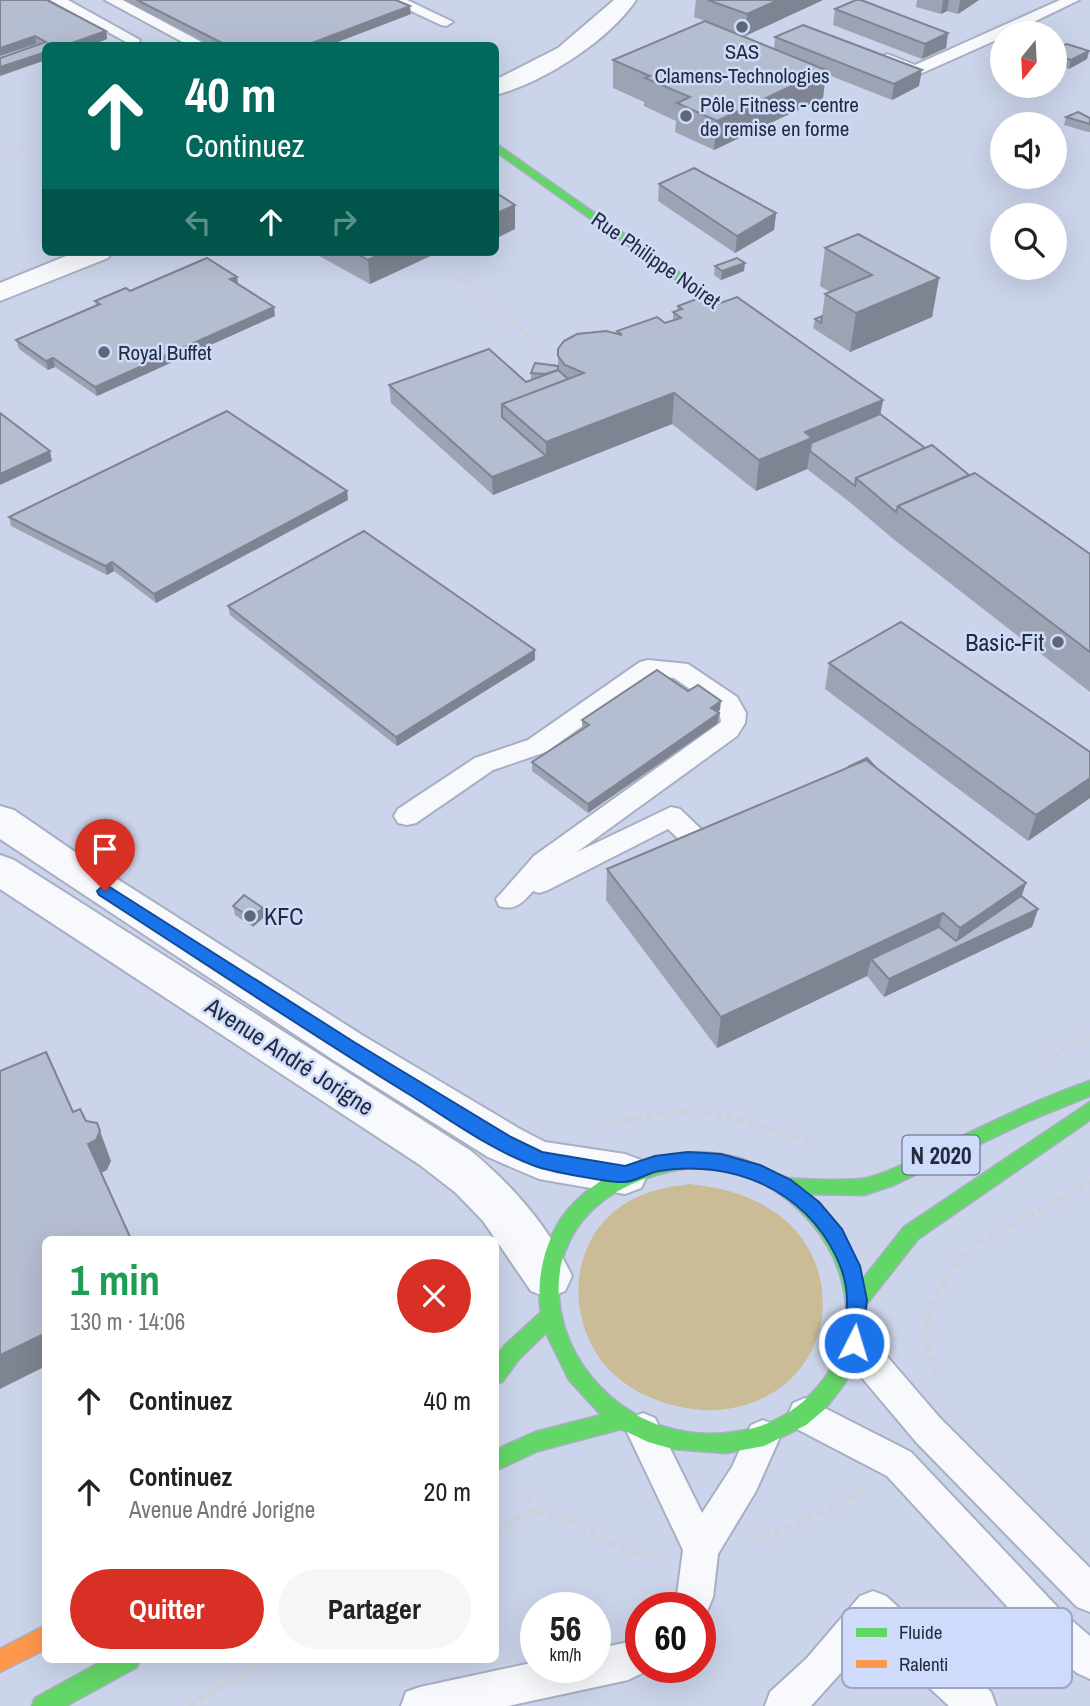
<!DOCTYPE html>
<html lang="fr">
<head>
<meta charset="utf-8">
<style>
  :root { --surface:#fff; --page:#f6f6f6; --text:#222; --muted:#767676; --accent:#d93025 }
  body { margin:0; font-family:"Archivo Narrow",sans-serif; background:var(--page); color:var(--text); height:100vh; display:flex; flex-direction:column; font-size:26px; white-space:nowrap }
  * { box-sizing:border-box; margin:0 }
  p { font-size:23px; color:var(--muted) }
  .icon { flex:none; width:38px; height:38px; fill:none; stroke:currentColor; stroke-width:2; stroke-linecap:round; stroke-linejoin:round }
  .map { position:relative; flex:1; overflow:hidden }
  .side { position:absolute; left:42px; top:1236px; width:457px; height:427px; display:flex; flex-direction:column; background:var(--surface); border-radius:10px; box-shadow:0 7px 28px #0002 }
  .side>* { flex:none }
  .hud { position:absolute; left:42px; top:42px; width:457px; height:214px; border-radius:10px; box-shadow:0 7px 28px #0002; background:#00695c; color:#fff; overflow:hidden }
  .needle { width:46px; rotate:198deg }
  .tools { position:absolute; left:990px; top:21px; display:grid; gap:14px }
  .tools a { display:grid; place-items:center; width:77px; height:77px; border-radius:50%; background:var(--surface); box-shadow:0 7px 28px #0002; font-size:35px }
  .speed { position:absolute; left:520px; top:1592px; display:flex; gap:14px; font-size:35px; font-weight:700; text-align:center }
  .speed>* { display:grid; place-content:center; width:91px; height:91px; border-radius:50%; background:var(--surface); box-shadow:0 7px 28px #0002; line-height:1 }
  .speed small { font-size:18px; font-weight:400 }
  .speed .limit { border:10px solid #d22; background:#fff; color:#111 }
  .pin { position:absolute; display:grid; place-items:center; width:60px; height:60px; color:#fff; margin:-72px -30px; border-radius:50% 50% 50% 0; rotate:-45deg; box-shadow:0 0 7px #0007 }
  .pin .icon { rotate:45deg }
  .me { position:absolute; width:77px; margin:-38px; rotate:5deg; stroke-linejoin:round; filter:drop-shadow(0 0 5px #0008) }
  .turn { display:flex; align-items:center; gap:24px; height:147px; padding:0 28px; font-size:32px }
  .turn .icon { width:91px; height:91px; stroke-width:2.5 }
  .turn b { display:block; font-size:49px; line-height:60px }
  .lanes { display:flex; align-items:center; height:66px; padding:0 28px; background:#0003; justify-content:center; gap:35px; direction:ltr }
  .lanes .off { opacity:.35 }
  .round { display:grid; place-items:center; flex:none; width:74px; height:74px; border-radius:37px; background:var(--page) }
  .summary { display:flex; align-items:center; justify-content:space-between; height:119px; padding:0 28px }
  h1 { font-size:42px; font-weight:800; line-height:52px; color:#1e9e55 }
  .cta { display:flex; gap:14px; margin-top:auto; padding:14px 28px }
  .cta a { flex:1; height:80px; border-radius:42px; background:var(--accent); color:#fff; font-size:28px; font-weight:800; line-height:80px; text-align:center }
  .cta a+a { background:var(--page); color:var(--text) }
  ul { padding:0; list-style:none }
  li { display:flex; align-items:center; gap:21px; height:91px; padding:0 28px }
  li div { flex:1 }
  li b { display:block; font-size:26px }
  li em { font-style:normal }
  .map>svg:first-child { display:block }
  .green { fill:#cabc97 }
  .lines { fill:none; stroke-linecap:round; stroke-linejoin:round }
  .lane-casing { stroke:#a8afc2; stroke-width:4 }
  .street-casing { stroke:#a8afc2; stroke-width:4 }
  .fast-casing { stroke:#a8afc2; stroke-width:3 }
  .slow-casing { stroke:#a8afc2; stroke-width:3 }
  .path-far3 { stroke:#cfd1d8; stroke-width:2.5; stroke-dasharray:3.5 2; stroke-linecap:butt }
  .path-far2 { stroke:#cfd1d8; stroke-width:3.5; stroke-dasharray:4.5 2.5; stroke-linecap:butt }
  .path-far1 { stroke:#cfd1d8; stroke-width:4.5; stroke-dasharray:5 3.5; stroke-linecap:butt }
  .path { stroke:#cfd1d8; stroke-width:5; stroke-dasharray:7 4.5; stroke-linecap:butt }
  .lane { fill:#f7f9fc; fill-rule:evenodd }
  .street { fill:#f7f9fc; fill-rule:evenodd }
  .fast { fill:#63d668; fill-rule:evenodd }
  .slow { fill:#ff974d; fill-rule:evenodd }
  .wall { fill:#9ca3b3 }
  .shaded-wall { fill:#7f8492 }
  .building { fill:#b5bdd0; stroke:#7f8492; stroke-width:2 }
  .route { fill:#1a73e8; stroke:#114b97; stroke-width:2 }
  .poi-dot { fill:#5e667a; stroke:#cfdbfa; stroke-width:2.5 }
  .labels { text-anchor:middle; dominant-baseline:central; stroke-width:5; stroke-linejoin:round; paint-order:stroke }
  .far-poi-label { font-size:21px; fill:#232b3e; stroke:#cfdbfa; text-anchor:start }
  .far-street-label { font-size:21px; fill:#232b3e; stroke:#cfdbfa }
  .shield { fill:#cfdbfa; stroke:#576076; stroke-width:2 }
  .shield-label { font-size:23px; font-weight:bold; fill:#232b3e }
  .poi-label { font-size:24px; fill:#232b3e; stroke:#cfdbfa; text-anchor:end }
  .street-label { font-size:24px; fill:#232b3e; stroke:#cfdbfa }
  .key { fill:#cfdbfa; stroke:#9ba6c2; stroke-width:2 }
  .key-label { font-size:19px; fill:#232b3e }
</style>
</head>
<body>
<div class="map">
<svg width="1090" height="1706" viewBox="0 0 1090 1706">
  <rect width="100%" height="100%" fill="#cbd4ea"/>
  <path class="green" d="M689,1184C720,1187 747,1194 773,1211C834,1251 840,1338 785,1384C762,1403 730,1412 701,1410C671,1407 642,1398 618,1378C562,1331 564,1234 633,1199C651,1190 669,1187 689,1184Z"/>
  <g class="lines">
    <g class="lane-casing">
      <g id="lane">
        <polygon points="50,0 68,0 140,40 138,43 128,43"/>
        <polygon points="105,0 123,0 209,46 190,46"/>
        <polygon points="388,0 407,0 453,22 446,26 441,25"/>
        <polygon points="1060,0 1079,0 1011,33 1003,33 1003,37 920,74 910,74 879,59 887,54 915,65"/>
        <path d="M648,660L688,664L737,697L746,713L745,723L737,736L577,852L671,807L680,809L704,832L720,826L729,829L733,836C729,844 723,845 715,849C693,858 684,843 668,829L548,890L539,893L533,891C522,903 516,911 499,906L496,899L534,856L721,722L719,709L674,678L653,676L546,752L493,770L416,823L407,825L398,823L394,816L398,809L475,758L528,740L640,662Z"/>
        <polygon points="854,1327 866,1332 940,1418 1090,1568 1090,1612 1077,1607 916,1442 842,1354 837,1343 842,1332"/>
        <polygon points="805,1398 911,1452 1064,1614 1090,1636 1090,1679 1077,1673 1038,1640 887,1476 793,1427 788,1415 793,1403"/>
        <polygon points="643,1413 655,1418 702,1513 732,1467 751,1425 763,1420 775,1425 780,1437 756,1491 718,1554 713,1597 703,1621 700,1622 700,1608 672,1608 677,1595 683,1550 626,1430 631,1418"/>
        <polygon points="873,1591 886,1596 991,1692 996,1706 949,1706 874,1636 811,1706 765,1706 770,1692 807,1658 860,1596"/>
        <polygon points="640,1636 640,1668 653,1668 628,1680 508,1706 401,1706 406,1692 420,1687 536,1662 536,1668 595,1668 595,1649 624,1643"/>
      </g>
    </g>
    <g class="street-casing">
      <g id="street">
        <path d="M614,0H636C608,41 543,83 495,95V80L558,48Z"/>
        <polygon points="76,252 112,252 108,258 0,301 0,283"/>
        <polygon points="0,806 14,810 75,852 362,1035 520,1129 545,1142 625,1154 641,1160 648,1174 641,1188 625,1194 539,1179 488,1157 332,1059 0,839"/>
        <path d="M0,855L14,860L471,1151C512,1185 549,1227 572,1276L565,1291L548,1298L531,1291L483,1221L456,1193L420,1165L0,889Z"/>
      </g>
    </g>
    <g class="fast-casing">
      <g id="fast">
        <polygon points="495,143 765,333 765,337 757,337 495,151"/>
        <path d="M1090,1081V1096L1028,1121L894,1185L864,1195L808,1194C835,1217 852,1247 862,1280L904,1227L1090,1102V1120L918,1239L866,1305L861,1345L845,1383L825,1409L806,1425L764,1446L726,1453L673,1449L648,1442L621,1429L538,1451L495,1471V1450L535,1432L601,1415L569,1380L546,1333L519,1359L502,1382L495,1384V1358L505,1345L541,1312C535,1275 547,1231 573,1204C614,1161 681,1142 739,1158C753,1162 776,1176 788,1178C803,1180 853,1181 867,1178C894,1171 919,1156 945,1144C992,1122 1040,1098 1090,1081ZM688,1168C713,1169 738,1171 760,1182C838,1222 880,1324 812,1393C796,1410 776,1422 754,1428C569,1477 458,1204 688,1168Z"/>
        <polygon points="106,1659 140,1659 137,1667 66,1706 32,1706 35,1698"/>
      </g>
    </g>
    <g class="slow-casing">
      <polygon id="slow" points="46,1625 46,1649 0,1672 0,1649"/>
    </g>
    <g class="path-far3">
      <polyline points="0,157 46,140"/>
      <polyline points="461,278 468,284"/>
    </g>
    <polyline class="path-far2" points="466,282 542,347"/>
    <polyline class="path-far1" points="1047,1058 1090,1036"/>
    <g class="path">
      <path d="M601,1124C635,1119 670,1110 704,1113C741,1116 775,1132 810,1142"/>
      <polyline points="978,1244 1090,1182"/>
      <path d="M934,1374C932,1360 926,1345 926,1331C926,1302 952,1269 971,1250"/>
      <polyline points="526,1498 534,1512"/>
      <path d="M495,1532C507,1525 521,1514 535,1513C578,1510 611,1558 658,1557"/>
      <polyline points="753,1541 796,1524 866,1490"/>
      <polyline points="189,1706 266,1659"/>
    </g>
    <use href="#lane" class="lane"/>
    <use href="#street" class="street"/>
    <use href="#fast" class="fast"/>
    <use href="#slow" class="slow"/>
  </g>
  <g class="wall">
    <polygon points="0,0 106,31 107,39 89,46 46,46 36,44 0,56"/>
    <polygon points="123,0 396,0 411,14 327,46 213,46"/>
    <polygon points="696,0 823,0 745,36 694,17"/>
    <polygon points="917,0 979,0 958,14 947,11 941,14 916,7"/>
    <polygon points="835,9 948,33 946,48 922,59 833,25"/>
    <polygon points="775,37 919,86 892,100 826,74 823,98 714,150 675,132 676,121 644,106 644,102 613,88 613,60 774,49"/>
    <polygon points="1055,44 1061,46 1089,51 1087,59 1069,69 1055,64"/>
    <polygon points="1066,117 1090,118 1090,132 1088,132 1064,125"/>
    <polygon points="659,184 776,213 774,230 735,253 658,201"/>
    <polygon points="825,248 939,278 932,317 850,352 813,328 815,319 822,316 825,294 830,292 820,286"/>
    <polygon points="312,252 439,252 370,284"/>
    <polygon points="715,266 744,271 721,280 714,275"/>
    <polygon points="237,277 238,284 275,316 97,396 55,367 48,370 19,349 16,340 96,306 95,301 130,291"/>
    <polygon points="678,306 883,400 880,414 925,448 1090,554 1090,692 892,538 852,504 807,469 756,491 672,424 493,495 391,403 389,385 526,382 531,380 531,373 558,366 558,349 617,334 617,331 665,323 673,320 673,312 677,311"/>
    <polygon points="347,491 348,500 156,603 114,571 107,575 11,526 9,517"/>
    <polygon points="228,606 535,650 535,660 397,746 230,615"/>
    <polygon points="829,663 1090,752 1090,798 1028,841 825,689"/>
    <polygon points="688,691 720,710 717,712 718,723 588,813 532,771 532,762 582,729 582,720"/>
    <polygon points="877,769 1038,909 1032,927 884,997 867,976 717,1048 606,900 607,869"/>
    <polygon points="233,906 263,908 264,917 253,927 235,915"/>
  </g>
  <g class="shaded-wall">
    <polygon points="778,0 823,0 745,36 747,14"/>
    <polygon points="943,0 949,0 947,11 941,14"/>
    <polygon points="960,0 979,0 958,14"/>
    <polygon points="410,6 411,14 327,46 304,46"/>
    <polygon points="106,31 107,39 89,46 63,46"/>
    <polygon points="948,33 946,48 922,59 925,44"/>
    <polygon points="35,36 36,44 0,56 0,48"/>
    <polygon points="1089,51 1087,59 1069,69 1071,60"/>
    <polygon points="46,52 46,60 0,76 0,67"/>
    <polygon points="826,70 823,98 714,150 717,121"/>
    <polygon points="922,70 919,86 892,100 894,84"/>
    <polygon points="515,205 515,229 495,239 495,214"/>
    <polygon points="776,213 774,230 735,253 737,236"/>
    <polygon points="385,252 439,252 370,284 368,260"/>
    <polygon points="745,263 744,271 721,280 722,271"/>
    <polygon points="237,277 238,285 230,279"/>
    <polygon points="939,278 932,317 850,352 856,313"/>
    <polygon points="274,307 275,316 97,396 95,387"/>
    <polygon points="53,358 55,367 48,370 46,361"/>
    <polygon points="674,393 672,424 546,474 546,442"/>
    <polygon points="883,400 877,432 810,451 807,469 756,491 759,460 805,432"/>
    <polygon points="50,451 52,461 0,485 0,474"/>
    <polygon points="546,456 546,474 493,495 492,477"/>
    <polygon points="347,491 348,500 156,603 154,594"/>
    <polygon points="112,562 114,571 107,575 105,566"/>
    <polygon points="535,650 535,660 397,746 396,737"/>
    <polygon points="721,701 720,710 710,717 711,708"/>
    <polygon points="719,713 718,723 588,813 588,804"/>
    <polygon points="1090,778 1090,798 1028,841 1036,815"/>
    <polygon points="1026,883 1016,914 1038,909 1032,927 884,997 889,979 954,949 960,928"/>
    <polygon points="263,908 264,917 253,927 251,918"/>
    <polygon points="943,913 934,944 871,959 867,976 717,1048 721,1017"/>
    <polygon points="100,1131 111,1161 107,1170 99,1174 88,1144"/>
    <polygon points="46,1333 46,1366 0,1389 0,1355"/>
  </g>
  <g class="building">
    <polygon points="0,0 47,0 106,31 63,46 46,46 46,52 0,67 0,58 46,42 35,36 0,48"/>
    <polygon points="137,0 396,0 410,6 304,46 228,46"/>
    <polygon points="708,0 778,0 747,14"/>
    <polygon points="856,0 861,0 948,33 925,44 835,9"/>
    <polygon points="705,21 826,70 717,121 677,103 690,97 645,78 650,76 613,60"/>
    <polygon points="803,25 922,70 894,84 775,37"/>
    <polygon points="1055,44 1061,46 1067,44 1089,51 1071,60 1055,55"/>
    <polygon points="1078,112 1090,118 1090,124 1066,117"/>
    <polygon points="694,168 776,213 737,236 659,184"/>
    <polygon points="495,192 515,205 495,214"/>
    <polygon points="858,234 939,278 856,313 825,294 872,275 825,248"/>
    <polygon points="354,252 385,252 368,260"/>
    <polygon points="207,258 237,277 230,279 274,307 95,387 53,358 46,361 16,340 100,304 95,301 126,288 130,291"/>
    <polygon points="737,258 745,263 722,271 715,266"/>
    <polygon points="737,297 883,400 805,432 812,438 759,460 674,393 546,442 502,404 584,373 565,365 558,356 558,349 564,341 577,334 606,331 622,335 617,331 657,317 665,323 681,318 673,312 682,309 678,306 699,298 715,305"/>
    <polygon points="822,316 821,323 815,319"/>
    <polygon points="489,349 526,382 558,370 568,379 502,404 502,417 546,456 492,477 389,385"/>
    <polygon points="535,363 558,366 558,370 545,374 531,373"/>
    <polygon points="227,411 347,491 154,594 112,562 105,566 9,517"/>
    <polygon points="0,413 50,451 0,474"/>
    <polygon points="880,414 925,448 856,478 855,486 810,451 811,443"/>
    <polygon points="932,445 969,475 898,506 896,512 856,478"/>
    <polygon points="975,473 1090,554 1090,652 898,506"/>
    <polygon points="364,531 535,650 396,737 228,606"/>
    <polygon points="901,622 1090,752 1090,778 1036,815 829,663"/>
    <polygon points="657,670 688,691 698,685 721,701 711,708 719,713 588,804 532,762 589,725 582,720"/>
    <polygon points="867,758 877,769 866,760 848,767"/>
    <polygon points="866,760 1026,883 960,928 943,913 721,1017 607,869"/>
    <polygon points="244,895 263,908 251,918 233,906"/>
    <polygon points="1021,896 1038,909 889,979 871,959 939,927 956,941"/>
    <polygon points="46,1052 73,1112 80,1109 86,1121 97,1123 100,1131 96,1140 88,1144 131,1239 46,1239 46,1333 0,1355 0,1071"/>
  </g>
  <path class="route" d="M105,884L354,1042L511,1137L542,1152L625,1166L655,1156L688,1152L721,1154L760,1165L791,1180L819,1202L842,1229L860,1266L867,1300L861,1349L854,1352L847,1349C841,1335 847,1318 847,1303C848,1270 828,1236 806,1214C766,1175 712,1163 659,1171C647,1173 635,1182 624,1182C610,1183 548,1171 535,1166C488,1149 445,1116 402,1090C300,1027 200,960 99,895L97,891Z"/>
  <g class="poi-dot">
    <circle cx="742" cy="27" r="7"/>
    <circle cx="686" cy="116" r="7"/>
    <circle cx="104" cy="352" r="7"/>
    <circle cx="1058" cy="642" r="7"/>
    <circle cx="250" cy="916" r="7"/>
  </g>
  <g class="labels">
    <g class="far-poi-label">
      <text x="742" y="51" text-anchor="middle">SAS<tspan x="742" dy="24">Clamens-Technologies</tspan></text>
      <text x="700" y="104">Pôle Fitness - centre<tspan x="700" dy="24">de remise en forme</tspan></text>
      <text x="118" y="352">Royal Buffet</text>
    </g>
    <g class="far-street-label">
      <text transform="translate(656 260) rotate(35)">Rue Philippe Noiret</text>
    </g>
    <rect class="shield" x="902.5" y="1135.5" width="77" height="39" rx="5"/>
    <g class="shield-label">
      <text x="941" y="1155">N 2020</text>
    </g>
    <g class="poi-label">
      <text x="1044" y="642">Basic-Fit</text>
      <text x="264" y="916" text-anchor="start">KFC</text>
    </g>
    <g class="street-label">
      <text transform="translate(290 1056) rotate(33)">Avenue André Jorigne</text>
    </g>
  </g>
  <rect x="842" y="1608" width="230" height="80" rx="10" class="key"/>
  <rect x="856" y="1628" width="31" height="9" fill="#63d668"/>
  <rect x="856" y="1660" width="31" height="8" fill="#ff974d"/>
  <g class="key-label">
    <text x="899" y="1639">Fluide</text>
    <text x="899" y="1671">Ralenti</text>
  </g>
</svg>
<div class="tools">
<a><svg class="needle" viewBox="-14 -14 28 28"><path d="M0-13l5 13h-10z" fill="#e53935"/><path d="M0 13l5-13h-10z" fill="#767676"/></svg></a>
<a><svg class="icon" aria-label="sound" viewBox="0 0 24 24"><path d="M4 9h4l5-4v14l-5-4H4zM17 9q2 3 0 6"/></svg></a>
<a><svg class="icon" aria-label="search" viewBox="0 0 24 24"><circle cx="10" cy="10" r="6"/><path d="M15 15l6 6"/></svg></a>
</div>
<div class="speed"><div>56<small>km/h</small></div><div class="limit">60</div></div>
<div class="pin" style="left:105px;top:891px;background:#d93025"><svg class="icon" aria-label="arrive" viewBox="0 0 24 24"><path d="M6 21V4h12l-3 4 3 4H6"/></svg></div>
<svg class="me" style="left:854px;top:1343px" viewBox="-20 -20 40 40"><circle r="17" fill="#1a73e8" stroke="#fff" stroke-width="3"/><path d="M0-11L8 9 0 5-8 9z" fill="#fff"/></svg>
<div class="hud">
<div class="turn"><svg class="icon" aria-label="ahead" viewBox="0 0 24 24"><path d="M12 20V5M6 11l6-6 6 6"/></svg><div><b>40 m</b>Continuez</div></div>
<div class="lanes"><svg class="icon off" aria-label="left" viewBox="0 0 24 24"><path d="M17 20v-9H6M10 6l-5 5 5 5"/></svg><svg class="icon" aria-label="ahead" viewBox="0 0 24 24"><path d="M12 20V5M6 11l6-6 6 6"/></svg><svg class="icon off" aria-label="right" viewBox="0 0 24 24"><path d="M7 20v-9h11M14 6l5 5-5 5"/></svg></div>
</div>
<section class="side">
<div class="summary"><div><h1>1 min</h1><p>130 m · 14:06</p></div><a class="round" style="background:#d93025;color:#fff"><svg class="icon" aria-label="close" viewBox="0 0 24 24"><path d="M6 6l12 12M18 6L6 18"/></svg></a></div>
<ul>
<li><svg class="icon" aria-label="ahead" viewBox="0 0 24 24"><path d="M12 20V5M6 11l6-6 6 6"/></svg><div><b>Continuez</b></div><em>40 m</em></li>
<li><svg class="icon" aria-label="ahead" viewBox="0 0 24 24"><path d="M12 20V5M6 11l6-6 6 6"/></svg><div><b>Continuez</b><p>Avenue André Jorigne</p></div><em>20 m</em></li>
</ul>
<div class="cta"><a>Quitter</a><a>Partager</a></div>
</section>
</div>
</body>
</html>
